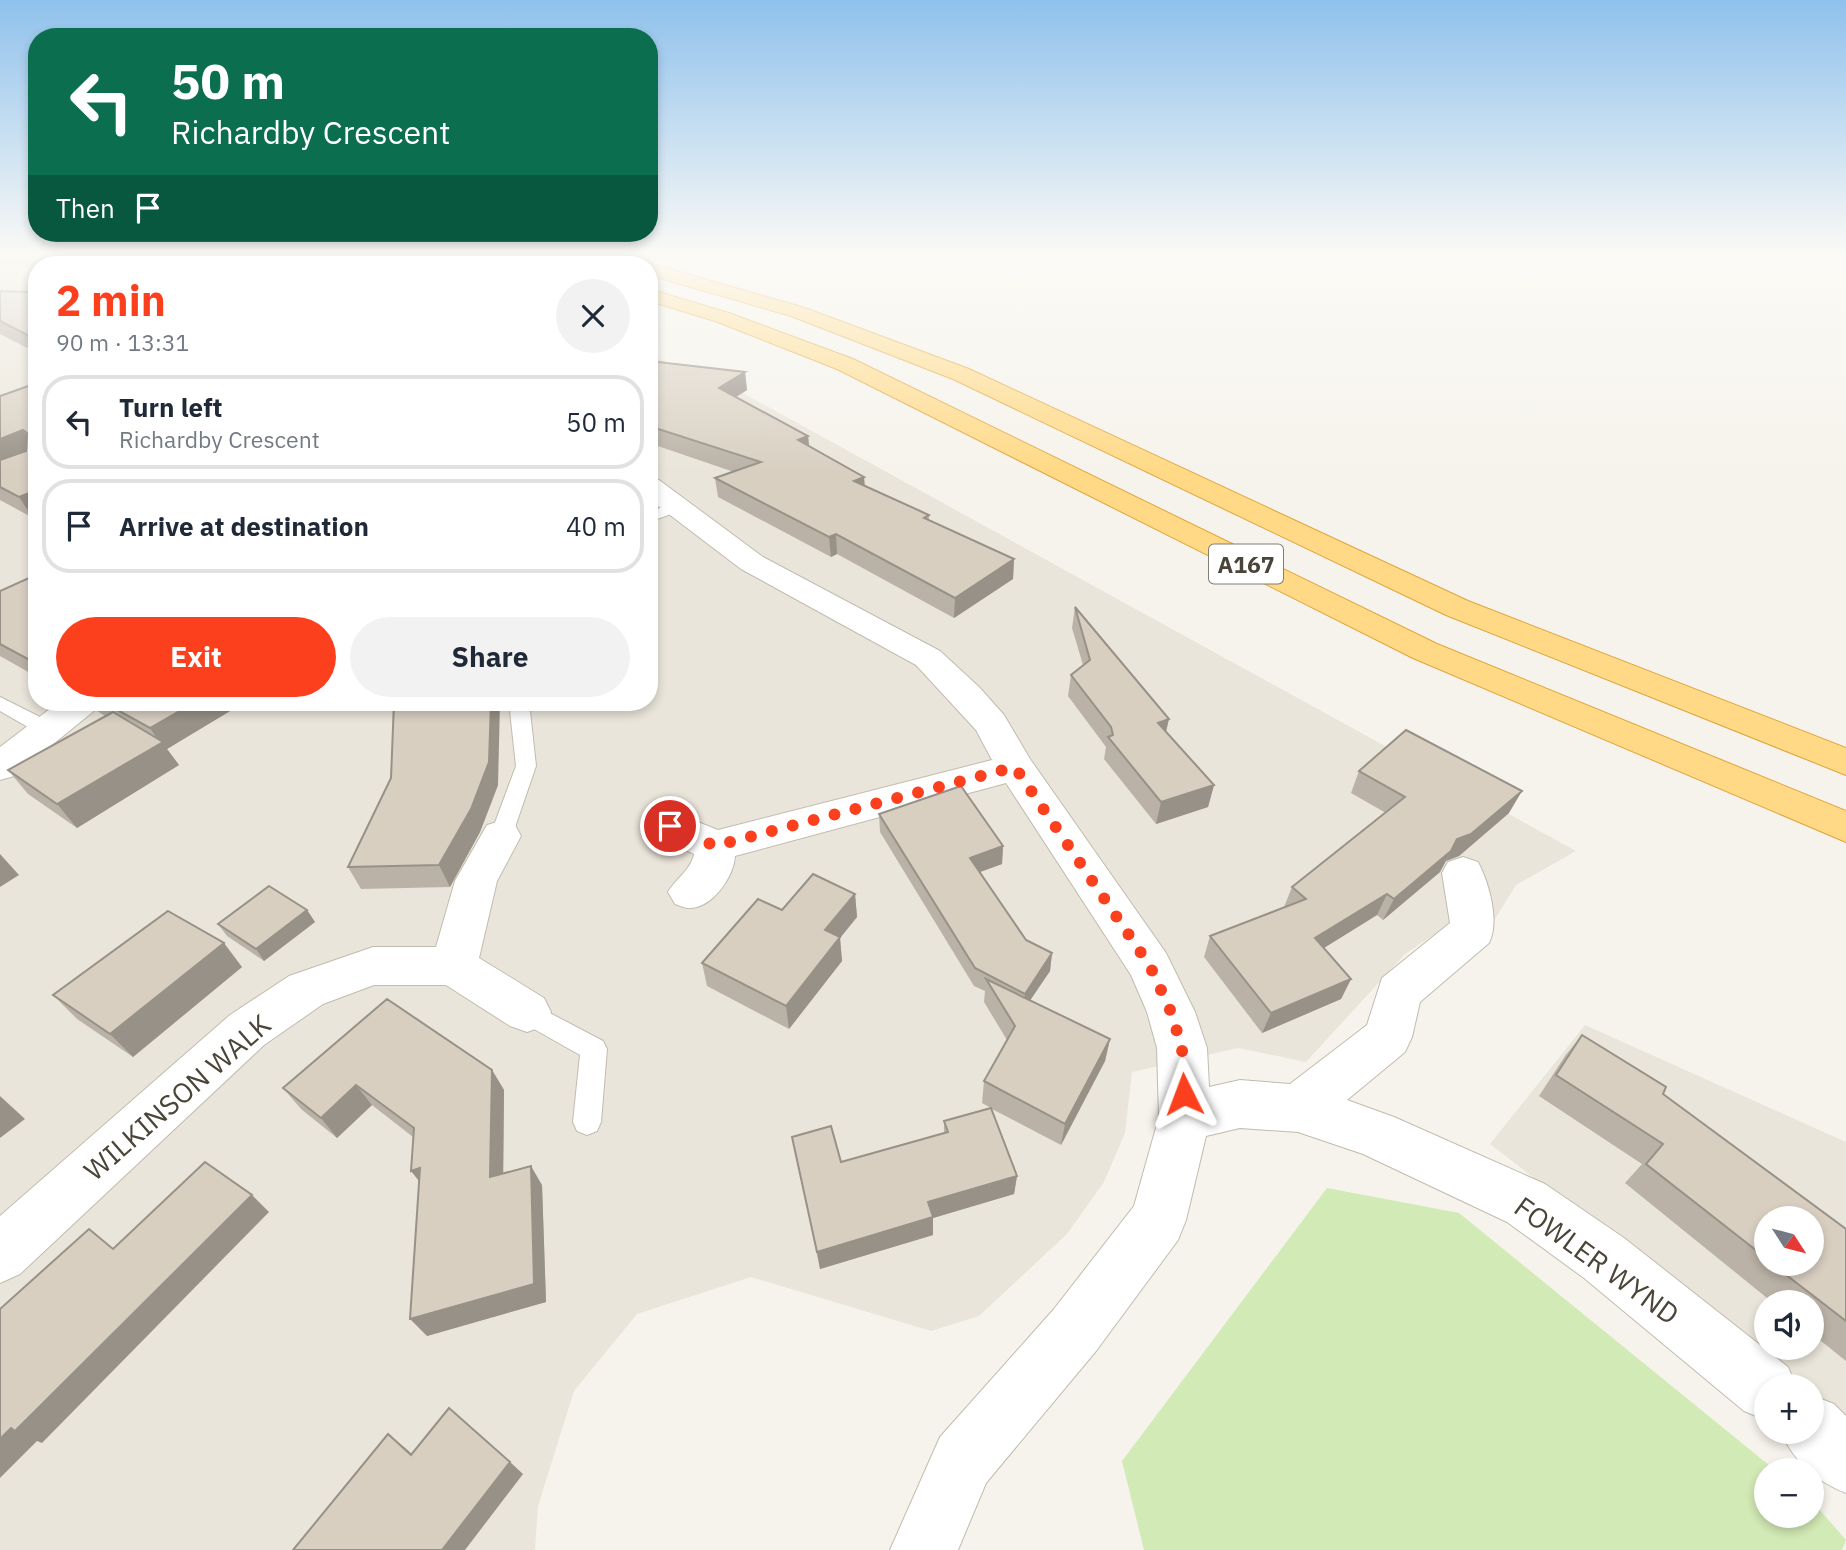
<!DOCTYPE html>
<html lang="en">
<head>
<meta charset="utf-8">
<style>
  :root { --surface:#fff; --page:#f2f2f3; --text:#1f2937; --muted:#747a83; --line:#e0e1e3; --accent:#fc3f1d }
  body { margin:0; font-family:"IBM Plex Sans",sans-serif; background:var(--page); color:var(--text); height:100vh; display:flex; flex-direction:column; font-size:26px; white-space:nowrap }
  * { box-sizing:border-box; margin:0 }
  p { font-size:23px; color:var(--muted) }
  .icon { flex:none; width:38px; height:38px; fill:none; stroke:currentColor; stroke-width:2; stroke-linecap:round; stroke-linejoin:round }
  .map { position:relative; flex:1; overflow:hidden }
  .details { position:absolute; left:28px; top:256px; width:630px; height:455px; display:flex; flex-direction:column; background:var(--surface); border-radius:28px; box-shadow:0 4px 10px #0003 }
  .details>* { flex:none }
  .banner { position:absolute; left:28px; top:28px; width:630px; height:214px; border-radius:28px; box-shadow:0 4px 10px #0003; background:#0b6e4f; color:#fff; overflow:hidden }
  .needle { width:46px; rotate:126deg }
  .tools { position:absolute; left:1754px; top:1206px; display:grid; gap:14px }
  .tools a { display:grid; place-items:center; width:70px; height:70px; border-radius:50%; background:var(--surface); box-shadow:0 4px 10px #0003; font-size:35px }
  .pin { position:absolute; display:grid; place-items:center; width:60px; height:60px; color:#fff; margin:-30px; border:4px solid #fff; border-radius:50%; box-shadow:0 2px 7px #0007 }
  .me { position:absolute; width:77px; margin:-38px; rotate:357deg; stroke-linejoin:round; filter:drop-shadow(0 0 5px #0008) }
  .turn { display:flex; align-items:center; gap:24px; height:147px; padding:0 28px; font-size:32px }
  .turn .icon { width:91px; height:91px; stroke-width:2.5 }
  .turn b { display:block; font-size:49px; line-height:60px }
  .then { display:flex; align-items:center; height:66px; padding:0 28px; background:#0003; gap:14px; font-size:26px }
  .round { display:grid; place-items:center; flex:none; width:74px; height:74px; border-radius:37px; background:var(--page) }
  .summary { display:flex; align-items:center; justify-content:space-between; height:119px; padding:0 28px }
  h1 { font-size:42px; font-weight:700; line-height:52px; color:var(--accent) }
  .action { display:flex; gap:14px; margin-top:auto; padding:14px 28px }
  .action a { flex:1; height:80px; border-radius:42px; background:var(--accent); color:#fff; font-size:28px; font-weight:700; line-height:80px; text-align:center }
  .action a+a { background:var(--page); color:var(--text) }
  ul { padding:0; list-style:none }
  li { display:flex; align-items:center; gap:21px; height:94px; margin:0 14px 10px; padding:0 14px; border:4px solid var(--line); border-radius:28px }
  li div { flex:1 }
  li b { display:block; font-size:26px }
  li em { font-style:normal }
  .map>svg:first-child { display:block }
  .residential { fill:#eae5da; fill-rule:evenodd }
  .green { fill:#d2eab5 }
  .lines { fill:none; stroke-linecap:round; stroke-linejoin:round }
  .service-casing { stroke:#c2bbae; stroke-width:2 }
  .minor-casing { stroke:#c2bbae; stroke-width:2 }
  .trunk-casing { stroke:#e0a43c; stroke-width:2 }
  .service { fill:#fff; fill-rule:evenodd }
  .minor { fill:#fff; fill-rule:evenodd }
  .trunk { fill:#ffd985; fill-rule:evenodd }
  .wall { fill:#bab2a6; fill-rule:evenodd }
  .shaded-wall { fill:#979187 }
  .building { fill:#d8cfc1; stroke:#979187; stroke-width:2 }
  .route { stroke:#fc3f1d; stroke-width:12; stroke-dasharray:0 21.6 }
  .labels { text-anchor:middle; dominant-baseline:central; stroke-width:6; stroke-linejoin:round; paint-order:stroke }
  .shield { fill:#fff; stroke:#817c74; stroke-width:2 }
  .shield-label { font-size:23px; font-weight:bold; fill:#4b4439 }
  .near-street-label { font-size:28px; fill:#4b4439; stroke:#fff }
</style>
</head>
<body>
<div class="map">
<svg width="1846" height="1550" viewBox="0 0 1846 1550">
  <rect width="100%" height="100%" fill="#f6f3ec"/>
  <g class="residential">
    <polygon points="0,266 37,269 37,702 649,702 649,355 741,392 1576,851 1516,885 1490,927 1459,918 1405,954 1306,1062 1238,1048 1132,1072 1125,1133 1104,1182 1067,1234 979,1316 931,1331 751,1277 637,1314 574,1391 538,1506 535,1550 0,1550"/>
    <path d="M1585,1025L1846,1142V1419L1811,1392V1386H1803L1490,1144ZM1766,1218H1811V1264H1766ZM1766,1302H1811V1348H1766Z"/>
  </g>
  <g class="green">
    <polygon points="0,256 326,256 381,264 37,264 37,269 0,266"/>
    <polygon points="1327,1188 1459,1213 1775,1470 1766,1470 1766,1516 1811,1516 1811,1500 1846,1540 1842,1550 1144,1550 1122,1461"/>
  </g>
  <g class="lines">
    <g class="service-casing">
      <g id="service">
        <polygon points="677,502 682,504 682,510 649,522 649,512"/>
        <polygon points="0,697 54,724 57,729 47,736 40,734 0,711"/>
        <polygon points="509,702 529,702 536,766 512,836 509,842 493,842 490,836 516,766"/>
        <polygon points="527,1001 603,1041 607,1049 601,1122 597,1131 587,1135 577,1131 573,1122 580,1055 518,1020 514,1012 518,1004"/>
      </g>
    </g>
    <g class="minor-casing">
      <g id="minor">
        <path d="M649,478L659,480L763,557L940,651L979,687L1004,715L1030,759L1166,953L1195,1012L1207,1048L1209,1087L1240,1080L1290,1084L1367,1025L1382,978L1450,923L1442,873L1448,862L1463,857L1478,862C1489,883 1500,921 1489,943L1420,1002L1412,1037L1405,1052L1347,1100L1394,1117L1545,1184L1624,1238L1788,1367L1796,1386H1766V1420L1744,1411L1584,1278L1507,1222L1363,1154L1298,1132L1240,1128L1206,1136L1186,1220L1178,1240L1096,1351L986,1483L958,1550H890L940,1437L1054,1309L1134,1206L1159,1117L1157,1048L1147,1012L1131,975L1006,783L735,856C734,876 713,907 691,908C686,909 679,905 675,904L668,892C676,879 692,868 694,854L656,836L650,826L656,816L670,811L718,830L992,760L976,730L916,665L741,569L649,499Z"/>
        <polygon points="59,702 100,702 95,710 14,776 0,780 0,747"/>
        <polygon points="501,821 515,825 521,836 497,881 479,958 544,998 551,1012 544,1026 527,1032 510,1026 446,985 374,985 323,1004 264,1045 20,1274 0,1283 0,1216 230,1015 289,976 373,947 436,947 455,881 487,825"/>
        <path d="M1811,1395L1834,1404L1846,1416V1493C1816,1481 1794,1462 1781,1432H1811Z"/>
      </g>
    </g>
    <g class="trunk-casing">
      <g id="trunk">
        <polygon points="456,256 497,256 520,260 522,264 481,264 458,260"/>
        <polygon points="578,256 616,256 638,260 640,264 602,264 580,260"/>
        <polygon points="649,263 805,308 969,369 1468,601 1846,748 1846,775 1446,615 953,379 791,316 649,275 649,264 645,264"/>
        <polygon points="649,289 729,313 853,359 1437,644 1846,811 1846,842 1413,658 837,369 715,321 649,301"/>
      </g>
    </g>
    <use href="#service" class="service"/>
    <use href="#minor" class="minor"/>
    <use href="#trunk" class="trunk"/>
  </g>
  <g class="wall">
    <polygon points="0,291 37,294 37,353 0,334"/>
    <polygon points="649,361 745,372 747,390 736,397 808,436 809,445 864,477 865,486 929,515 929,521 1014,559 1013,579 954,618 837,554 831,557 718,497 715,478 734,472 649,443"/>
    <polygon points="37,383 37,516 33,518 0,500 0,396"/>
    <polygon points="37,580 37,677 0,656 0,591"/>
    <polygon points="1075,607 1166,732 1214,785 1208,807 1156,824 1104,759 1106,747 1068,696 1071,675 1083,665 1072,628"/>
    <polygon points="90,702 245,702 167,749 179,765 77,828 28,794 8,770 105,716 97,711"/>
    <polygon points="1359,771 1509,813 1459,856 1446,861 1440,872 1383,920 1377,915 1324,948 1351,979 1341,999 1262,1033 1204,957 1210,936 1284,907 1292,887 1386,813 1351,793"/>
    <polygon points="498,785 480,832 450,887 361,889 348,867"/>
    <polygon points="879,814 1003,846 1002,864 980,872 1026,940 1052,953 1050,971 1030,1000 1110,1039 1105,1061 1061,1145 992,1109 1017,1176 1014,1194 933,1218 933,1235 820,1269 792,1137 841,1162 944,1133 944,1121 991,1108 982,1103 984,1081 1007,1040 984,1002 985,991 974,986 880,832"/>
    <polygon points="855,894 857,917 840,938 842,961 789,1029 707,986 702,963 782,910"/>
    <polygon points="307,910 315,922 264,961 227,936 218,924"/>
    <polygon points="242,967 133,1057 77,1019 53,995"/>
    <path d="M1582,1035L1846,1229V1361L1811,1333V1302H1772L1625,1183L1642,1164L1539,1096L1565,1056ZM1766,1218L1811,1264H1766Z"/>
    <polygon points="492,1070 504,1090 503,1173 542,1185 546,1302 427,1336 419,1181 413,1137 372,1105 337,1138 301,1109 283,1088"/>
  </g>
  <g class="shaded-wall">
    <polygon points="745,372 747,390 722,406 719,388"/>
    <polygon points="23,430 36,451 0,464 0,439"/>
    <polygon points="808,436 810,455 798,440"/>
    <polygon points="864,477 865,496 854,481"/>
    <polygon points="37,490 37,516 33,518 19,497"/>
    <polygon points="836,534 837,554 831,557 829,537"/>
    <polygon points="1014,559 1013,579 954,618 955,598"/>
    <polygon points="195,702 245,702 167,749 179,765 77,828 57,804 160,743 150,728"/>
    <polygon points="491,702 500,702 498,785 480,832 450,887 439,865"/>
    <polygon points="1169,719 1164,741 1158,723"/>
    <polygon points="1214,785 1208,807 1156,824 1161,802"/>
    <polygon points="1522,791 1509,813 1459,856 1446,861 1457,839"/>
    <polygon points="1003,846 1002,864 969,876 970,858"/>
    <polygon points="1451,851 1440,872 1383,920 1394,899"/>
    <polygon points="0,854 19,875 0,887"/>
    <polygon points="855,894 857,917 840,938 842,961 789,1029 786,1006 825,930"/>
    <polygon points="1387,894 1377,915 1306,959 1315,938"/>
    <polygon points="307,910 315,922 264,961 256,949"/>
    <polygon points="224,943 242,967 133,1057 110,1034"/>
    <polygon points="1052,953 1050,971 1023,1011 1025,994"/>
    <polygon points="1351,979 1341,999 1262,1033 1271,1013"/>
    <polygon points="1110,1039 1105,1061 1061,1145 1065,1124"/>
    <polygon points="492,1070 504,1090 503,1196 490,1177"/>
    <polygon points="356,1085 372,1105 337,1138 321,1118"/>
    <polygon points="0,1096 25,1119 0,1138"/>
    <polygon points="531,1166 542,1185 546,1302 427,1336 410,1319"/>
    <polygon points="420,1168 426,1190 411,1171"/>
    <polygon points="1017,1176 1014,1194 933,1218 933,1235 820,1269 817,1252 928,1202"/>
    <polygon points="252,1195 269,1212 42,1443 37,1441 0,1478 0,1439"/>
    <polygon points="388,1434 404,1447 427,1467 411,1455"/>
    <polygon points="510,1462 523,1474 465,1550 442,1550"/>
  </g>
  <g class="building">
    <polygon points="0,291 30,292 37,294 37,340 0,321"/>
    <polygon points="649,361 745,372 719,388 808,436 798,440 864,477 854,481 929,515 924,518 1014,559 955,598 836,534 829,537 715,478 761,462 649,426"/>
    <polygon points="37,383 37,490 19,497 0,487 0,460 26,451 27,433 23,430 0,439 0,396"/>
    <polygon points="31,577 37,580 37,664 0,644 0,591"/>
    <polygon points="1075,607 1169,719 1158,723 1214,785 1161,802 1108,737 1113,735 1111,727 1071,675 1090,660"/>
    <polygon points="103,702 195,702 150,728"/>
    <polygon points="394,702 491,702 489,762 471,809 439,865 348,867 391,778"/>
    <polygon points="113,712 163,742 57,804 8,770"/>
    <polygon points="1406,730 1522,791 1471,834 1457,839 1451,851 1394,899 1387,894 1315,938 1351,979 1271,1013 1210,936 1306,899 1292,887 1405,797 1359,771"/>
    <polygon points="961,786 1003,846 970,858 1026,940 1052,953 1025,994 975,968 879,814"/>
    <polygon points="813,874 855,894 825,930 840,937 786,1006 702,963 758,899 782,910"/>
    <polygon points="269,886 307,910 256,949 218,924"/>
    <polygon points="168,911 224,943 110,1034 53,995"/>
    <polygon points="986,979 1110,1039 1065,1124 984,1081 1015,1026"/>
    <polygon points="387,999 492,1070 490,1177 531,1166 534,1284 410,1319 420,1168 411,1171 414,1128 356,1085 321,1118 283,1088"/>
    <polygon points="1582,1035 1666,1087 1663,1094 1846,1229 1846,1321 1772,1264 1811,1264 1811,1218 1766,1218 1766,1258 1646,1164 1663,1144 1556,1075"/>
    <polygon points="991,1108 1017,1176 928,1202 933,1217 817,1252 792,1137 831,1126 841,1162 948,1132 944,1121"/>
    <polygon points="205,1162 252,1195 15,1431 11,1428 0,1439 0,1309 89,1229 113,1249"/>
    <polygon points="449,1408 510,1462 442,1550 293,1550 388,1434 411,1455"/>
  </g>
  <linearGradient id="sky" x2="0" y2="1"><stop stop-color="#8fc1ec"/><stop offset="0.54" stop-color="#fbfaf6"/><stop offset="1" stop-color="#fbfaf6" stop-opacity="0"/></linearGradient>
  <rect width="1846" height="473" fill="url(#sky)"/>
  <g class="lines">
    <polyline class="route" points="670,826 715,846 1015,767 1150,966 1171,1012 1182,1048 1184,1094"/>
  </g>
  <g class="labels">
    <rect class="shield" x="1209" y="544.5" width="74" height="39" rx="5"/>
    <g class="shield-label">
      <text x="1246" y="564">A167</text>
    </g>
    <g class="near-street-label">
      <text transform="translate(177 1097) rotate(-41)">WILKINSON WALK</text>
      <text transform="translate(1597 1260) rotate(36)">FOWLER WYND</text>
    </g>
  </g>
</svg>
<div class="tools">
<a><svg class="needle" viewBox="-14 -14 28 28"><path d="M0-13l5 13h-10z" fill="#e53935"/><path d="M0 13l5-13h-10z" fill="#747a83"/></svg></a>
<a><svg class="icon" aria-label="sound" viewBox="0 0 24 24"><path d="M4 9h4l5-4v14l-5-4H4zM17 9q2 3 0 6"/></svg></a>
<a>+</a>
<a>−</a>
</div>
<div class="pin" style="left:670px;top:826px;background:#d93025"><svg class="icon" aria-label="arrive" viewBox="0 0 24 24"><path d="M6 21V4h12l-3 4 3 4H6"/></svg></div>
<svg class="me" style="left:1184px;top:1094px" viewBox="-20 -20 40 40"><path d="M0-17L14 15 0 8-14 15z" fill="#fc3f1d" stroke="#fff" stroke-width="4"/></svg>
<div class="banner">
<div class="turn"><svg class="icon" aria-label="left" viewBox="0 0 24 24"><path d="M17 20v-9H6M10 6l-5 5 5 5"/></svg><div><b>50 m</b>Richardby Crescent</div></div>
<div class="then">Then<svg class="icon" aria-label="arrive" viewBox="0 0 24 24"><path d="M6 21V4h12l-3 4 3 4H6"/></svg></div>
</div>
<section class="details">
<div class="summary"><div><h1>2 min</h1><p>90 m · 13:31</p></div><a class="round"><svg class="icon" aria-label="close" viewBox="0 0 24 24"><path d="M6 6l12 12M18 6L6 18"/></svg></a></div>
<ul>
<li><svg class="icon" aria-label="left" viewBox="0 0 24 24"><path d="M17 20v-9H6M10 6l-5 5 5 5"/></svg><div><b>Turn left</b><p>Richardby Crescent</p></div><em>50 m</em></li>
<li><svg class="icon" aria-label="arrive" viewBox="0 0 24 24"><path d="M6 21V4h12l-3 4 3 4H6"/></svg><div><b>Arrive at destination</b></div><em>40 m</em></li>
</ul>
<div class="action"><a>Exit</a><a>Share</a></div>
</section>
</div>
</body>
</html>
